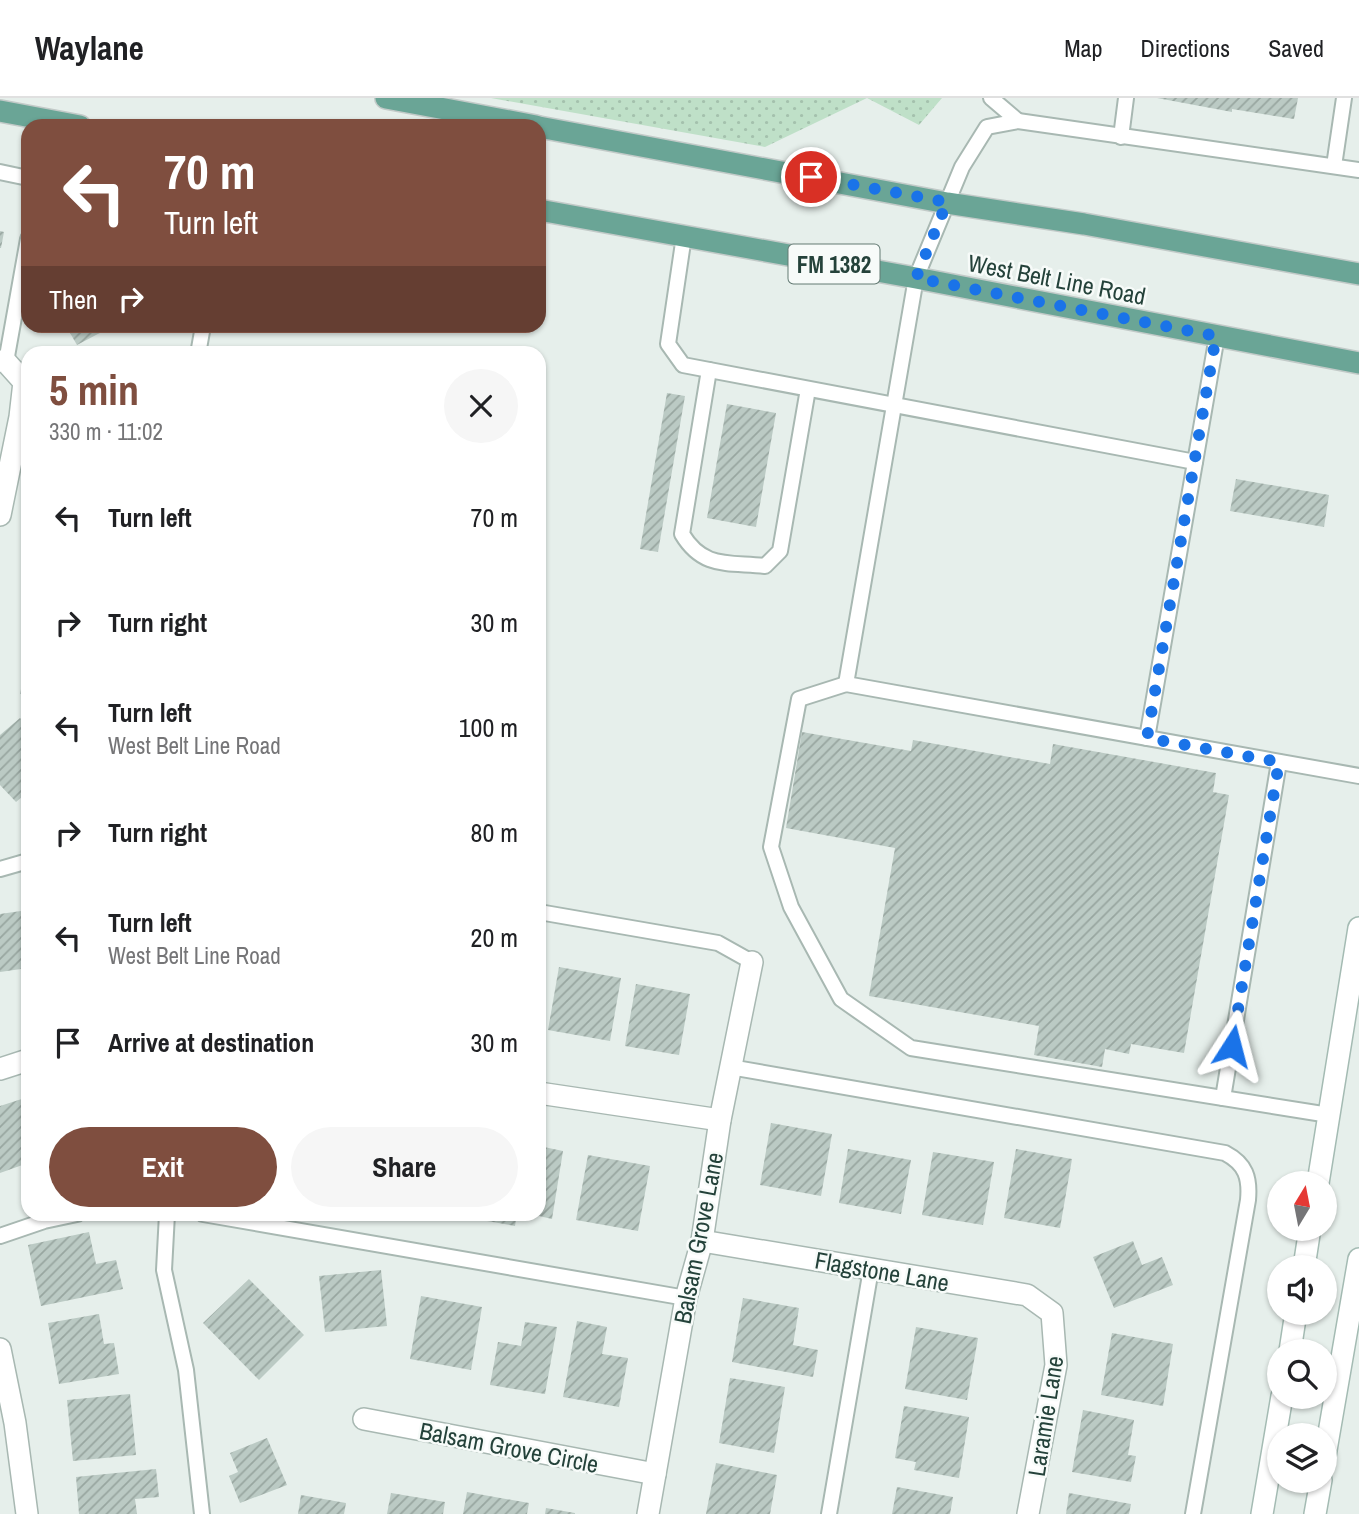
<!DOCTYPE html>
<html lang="en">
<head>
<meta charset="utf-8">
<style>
  :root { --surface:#fff; --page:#f6f6f6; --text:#202124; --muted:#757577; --line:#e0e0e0; --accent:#7f4e3f }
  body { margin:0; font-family:"Archivo Narrow",sans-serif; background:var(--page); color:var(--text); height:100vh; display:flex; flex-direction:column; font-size:26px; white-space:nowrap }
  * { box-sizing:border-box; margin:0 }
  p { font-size:23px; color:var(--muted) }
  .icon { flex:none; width:38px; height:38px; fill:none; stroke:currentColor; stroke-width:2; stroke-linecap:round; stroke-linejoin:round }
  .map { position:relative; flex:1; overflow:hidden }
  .drawer { position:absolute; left:21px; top:248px; width:525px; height:875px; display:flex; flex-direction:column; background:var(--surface); border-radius:21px; box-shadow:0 2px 5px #0004 }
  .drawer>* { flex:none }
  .guide { position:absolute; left:21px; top:21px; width:525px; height:214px; border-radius:21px; box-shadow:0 2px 5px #0004; background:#7f4e3f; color:#fff; overflow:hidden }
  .needle { width:46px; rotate:10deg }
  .fabs { position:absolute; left:1267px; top:1073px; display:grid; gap:14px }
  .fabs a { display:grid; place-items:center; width:70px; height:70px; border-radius:50%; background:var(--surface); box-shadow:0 2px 5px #0004; font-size:35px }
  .pin { position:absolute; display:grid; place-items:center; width:60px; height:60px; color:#fff; margin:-30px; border:4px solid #fff; border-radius:50%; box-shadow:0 2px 7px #0007 }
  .me { position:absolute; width:77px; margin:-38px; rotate:9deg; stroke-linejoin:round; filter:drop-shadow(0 0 5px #0008) }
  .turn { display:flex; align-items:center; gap:24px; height:147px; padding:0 28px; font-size:32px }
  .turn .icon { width:91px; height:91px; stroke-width:2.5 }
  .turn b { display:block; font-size:49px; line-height:60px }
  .then { display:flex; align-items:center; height:66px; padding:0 28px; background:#0003; gap:14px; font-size:26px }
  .round { display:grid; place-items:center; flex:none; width:74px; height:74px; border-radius:37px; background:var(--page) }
  .headline { display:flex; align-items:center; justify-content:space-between; height:119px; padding:0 28px }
  h1 { font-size:42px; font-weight:700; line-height:52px; color:var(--accent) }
  .primary-button { display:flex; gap:14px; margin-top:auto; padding:14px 28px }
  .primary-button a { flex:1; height:80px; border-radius:42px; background:var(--accent); color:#fff; font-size:28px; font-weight:700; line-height:80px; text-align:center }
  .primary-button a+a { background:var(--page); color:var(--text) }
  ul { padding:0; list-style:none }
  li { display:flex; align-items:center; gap:21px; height:105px; padding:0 28px }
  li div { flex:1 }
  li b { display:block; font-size:26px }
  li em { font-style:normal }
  header { display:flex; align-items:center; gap:42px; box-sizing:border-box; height:98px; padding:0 35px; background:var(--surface); border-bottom:2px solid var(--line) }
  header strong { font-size:33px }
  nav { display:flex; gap:38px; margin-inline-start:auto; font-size:24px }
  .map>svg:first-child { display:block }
  .grass { fill:url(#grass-dots) }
  .building { fill:url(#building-hatch) }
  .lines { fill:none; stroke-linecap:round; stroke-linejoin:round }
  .service-casing { stroke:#a8b8b2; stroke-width:18 }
  .minor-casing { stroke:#a8b8b2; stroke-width:24 }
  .secondary-casing { stroke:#a4bbb3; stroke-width:24 }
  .primary-casing { stroke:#c2cac8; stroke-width:24 }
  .service { stroke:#fff; stroke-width:14 }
  .minor { stroke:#fff; stroke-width:21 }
  .secondary { stroke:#fff; stroke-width:21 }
  .primary { stroke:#6aa596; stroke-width:21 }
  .route { stroke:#1a73e8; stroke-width:12; stroke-dasharray:0 21.6 }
  .labels { text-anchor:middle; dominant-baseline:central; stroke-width:5; stroke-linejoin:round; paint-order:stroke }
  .shield { fill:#f7fbf9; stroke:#637a73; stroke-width:2 }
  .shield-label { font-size:23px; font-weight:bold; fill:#24423a }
  .street-label { font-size:24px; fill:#24423a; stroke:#f7fbf9 }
</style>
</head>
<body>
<header>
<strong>Waylane</strong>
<nav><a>Map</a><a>Directions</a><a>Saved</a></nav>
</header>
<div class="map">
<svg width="1359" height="1416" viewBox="0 0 1359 1416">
  <defs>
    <pattern id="grass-dots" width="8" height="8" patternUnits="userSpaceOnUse" patternTransform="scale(1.75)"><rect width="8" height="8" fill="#bfe0c8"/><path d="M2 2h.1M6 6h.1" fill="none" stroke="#a4c1ad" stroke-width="1.8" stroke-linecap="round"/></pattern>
    <pattern id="building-hatch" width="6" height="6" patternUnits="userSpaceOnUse" patternTransform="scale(1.75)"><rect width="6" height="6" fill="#bbcac4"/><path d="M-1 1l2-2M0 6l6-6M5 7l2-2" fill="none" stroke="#98a6a0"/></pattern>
  </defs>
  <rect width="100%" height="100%" fill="#e6efeb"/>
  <polygon class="grass" points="491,0 942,0 919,27 867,0 765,49"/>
  <g class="building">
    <polygon points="1157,0 1298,0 1294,21 1232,11 1232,14"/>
    <polygon points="0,133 4,134 1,150 0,150"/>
    <polygon points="66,228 113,228 77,247"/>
    <polygon points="667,295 685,298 658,454 640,451"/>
    <polygon points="727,306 776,315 756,429 707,420"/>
    <polygon points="1236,381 1329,397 1324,429 1230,413"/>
    <polygon points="27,561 28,561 28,597 20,596"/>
    <polygon points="20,620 28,629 28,694 16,704 0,687 0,637"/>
    <polygon points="802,634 911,653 913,642 1050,666 1053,646 1216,675 1213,694 1229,697 1184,955 1131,946 1129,956 1105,951 1102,969 1034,957 1039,928 869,898 895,750 786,730"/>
    <polygon points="28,812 28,870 0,874 0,816"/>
    <polygon points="539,849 545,850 540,876 539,876"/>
    <polygon points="559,869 621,880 610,943 548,932"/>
    <polygon points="636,886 690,896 679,957 625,948"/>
    <polygon points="28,999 28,1065 0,1075 0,1008"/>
    <polygon points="771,1025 832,1036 821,1098 760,1087"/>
    <polygon points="539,1048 563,1053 552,1121 539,1118"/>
    <polygon points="848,1051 911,1062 901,1116 839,1105"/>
    <polygon points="1016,1051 1072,1061 1060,1130 1004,1120"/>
    <polygon points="933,1054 994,1064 983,1127 922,1117"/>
    <polygon points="588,1057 650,1068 638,1133 576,1122"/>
    <polygon points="488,1116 517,1116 515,1128 487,1123"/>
    <polygon points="89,1134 96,1166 116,1162 123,1191 41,1208 28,1147"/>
    <polygon points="1133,1143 1142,1167 1162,1159 1173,1187 1114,1210 1093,1159"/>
    <polygon points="381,1172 387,1228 325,1234 319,1178"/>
    <polygon points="249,1181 304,1237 259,1282 203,1225"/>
    <polygon points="421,1198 482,1209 471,1272 410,1261"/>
    <polygon points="743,1200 799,1210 793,1247 818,1252 813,1279 732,1264"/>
    <polygon points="99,1216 104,1246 114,1245 119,1276 59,1286 48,1225"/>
    <polygon points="577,1223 607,1229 602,1256 628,1260 619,1309 563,1299"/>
    <polygon points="525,1224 557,1229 545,1296 490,1287 498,1244 521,1248"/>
    <polygon points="916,1229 978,1240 967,1302 905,1291"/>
    <polygon points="1112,1235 1173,1246 1163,1308 1101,1297"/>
    <polygon points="730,1280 785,1289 774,1355 719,1345"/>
    <polygon points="130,1296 136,1357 73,1363 67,1302"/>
    <polygon points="904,1308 969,1319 959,1380 914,1372 916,1364 895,1360"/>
    <polygon points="1083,1312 1134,1322 1128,1357 1136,1358 1131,1384 1072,1374"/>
    <polygon points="267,1340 287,1387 240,1405 229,1378 238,1374 230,1355"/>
    <polygon points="716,1365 777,1377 770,1416 706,1416"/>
    <polygon points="156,1371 159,1399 135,1401 137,1416 79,1416 76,1379"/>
    <polygon points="897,1389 953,1399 950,1416 892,1416"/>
    <polygon points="467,1394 529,1405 527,1416 463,1416"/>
    <polygon points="391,1395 445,1404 443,1416 387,1416"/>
    <polygon points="1069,1395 1131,1406 1129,1416 1066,1416"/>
    <polygon points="301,1397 346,1405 344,1416 298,1416"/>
    <polygon points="546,1410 575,1415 575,1416 545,1416"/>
  </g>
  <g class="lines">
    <g class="service-casing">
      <g id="service">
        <polyline points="991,0 1018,23"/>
        <polyline points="1121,39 1126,0"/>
        <polyline points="1334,68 1344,0"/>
        <polyline points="1359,72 1018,23 987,29 962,69 916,180 846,586 1359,678"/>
        <polyline points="0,74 28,80"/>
        <polyline points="684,138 668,246 683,267 1195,364"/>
        <polyline points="198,256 203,228"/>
        <polyline points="6,264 28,141"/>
        <path d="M709,272L682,436C703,471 728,464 765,468L780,453L808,291"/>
        <polyline points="846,586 799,601 771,749 791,809 841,901 911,950 1329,1017"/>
        <polyline points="1147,640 1217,238"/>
        <polyline points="0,771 28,763"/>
        <polyline points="539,814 718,845 752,864"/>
        <path d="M730,969L1225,1055C1246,1066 1250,1080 1248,1102L1193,1416"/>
        <polyline points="1223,1000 1279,664"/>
        <polyline points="167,1116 164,1172 186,1272 202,1416"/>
        <polyline points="203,1116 686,1200"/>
        <polyline points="0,1138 44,1123 77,1116"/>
        <polyline points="829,1416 871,1171"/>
      </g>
    </g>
    <g class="minor-casing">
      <g id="minor">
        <polyline points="0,263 6,264 24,284 20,319 0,417"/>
        <polyline points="0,971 28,962"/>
        <polyline points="539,995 720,1022"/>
        <polyline points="702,1143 1027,1197 1052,1215 1056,1267 1028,1416"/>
        <polyline points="0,1251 15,1325 27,1416"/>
        <polyline points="364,1321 655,1376"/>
        <polyline points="648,1416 686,1200 702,1143 720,1022 752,864"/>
      </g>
    </g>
    <g class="secondary-casing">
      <g id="secondary">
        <polyline points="1318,1085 1359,830"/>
        <polyline points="1304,1169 1310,1130"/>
        <polyline points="1290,1253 1296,1214"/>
        <polyline points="1325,1358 1359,1161"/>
        <polyline points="1262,1416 1282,1298"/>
        <polyline points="1315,1416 1321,1382"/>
      </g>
    </g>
    <g class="primary-casing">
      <g id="primary">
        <polyline points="386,0 536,28"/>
        <polyline points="0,13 80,28"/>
        <polyline points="539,29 947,105 1084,126 1359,176"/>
        <polyline points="539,112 916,180 1359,265"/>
      </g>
    </g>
    <use href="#service" class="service"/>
    <use href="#minor" class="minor"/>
    <use href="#secondary" class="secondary"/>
    <use href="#primary" class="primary"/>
  </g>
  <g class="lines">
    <polyline class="route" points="811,79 947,104 916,180 1216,238 1147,640 1279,664 1232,948"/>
  </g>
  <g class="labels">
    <rect class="shield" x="788.5" y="146.5" width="91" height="39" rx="5"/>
    <g class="shield-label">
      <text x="834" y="166">FM 1382</text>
    </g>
    <g class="street-label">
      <text transform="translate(1057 181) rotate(11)">West Belt Line Road</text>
      <text transform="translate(698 1140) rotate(-79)">Balsam Grove Lane</text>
      <text transform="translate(882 1173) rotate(10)">Flagstone Lane</text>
      <text transform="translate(1045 1318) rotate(-81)">Laramie Lane</text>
      <text transform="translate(509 1349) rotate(11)">Balsam Grove Circle</text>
    </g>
  </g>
</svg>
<div class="fabs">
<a><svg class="needle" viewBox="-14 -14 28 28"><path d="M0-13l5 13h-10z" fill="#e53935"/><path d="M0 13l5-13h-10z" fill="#757577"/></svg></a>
<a><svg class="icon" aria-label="sound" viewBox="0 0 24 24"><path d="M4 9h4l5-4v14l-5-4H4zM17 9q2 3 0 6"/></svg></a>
<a><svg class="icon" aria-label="search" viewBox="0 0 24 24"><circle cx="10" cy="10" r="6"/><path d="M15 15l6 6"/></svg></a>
<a><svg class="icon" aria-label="layers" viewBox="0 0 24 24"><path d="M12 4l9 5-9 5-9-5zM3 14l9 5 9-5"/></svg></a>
</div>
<div class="pin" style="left:811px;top:79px;background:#d93025"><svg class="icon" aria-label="arrive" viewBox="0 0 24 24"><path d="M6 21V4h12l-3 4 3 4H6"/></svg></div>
<svg class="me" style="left:1232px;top:948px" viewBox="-20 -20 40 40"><path d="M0-17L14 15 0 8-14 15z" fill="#1a73e8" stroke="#fff" stroke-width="4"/></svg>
<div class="guide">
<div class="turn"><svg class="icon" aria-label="left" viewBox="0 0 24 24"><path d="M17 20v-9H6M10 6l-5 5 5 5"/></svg><div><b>70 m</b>Turn left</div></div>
<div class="then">Then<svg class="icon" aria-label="right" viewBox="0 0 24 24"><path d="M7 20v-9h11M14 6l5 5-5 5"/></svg></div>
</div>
<section class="drawer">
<div class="headline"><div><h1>5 min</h1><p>330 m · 11:02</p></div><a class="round"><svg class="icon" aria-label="close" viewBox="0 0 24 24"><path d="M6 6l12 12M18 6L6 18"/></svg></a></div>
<ul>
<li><svg class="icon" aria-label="left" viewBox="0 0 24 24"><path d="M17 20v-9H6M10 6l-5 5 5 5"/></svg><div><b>Turn left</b></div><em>70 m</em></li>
<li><svg class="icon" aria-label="right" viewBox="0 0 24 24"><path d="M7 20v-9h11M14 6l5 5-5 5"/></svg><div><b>Turn right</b></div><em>30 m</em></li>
<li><svg class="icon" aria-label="left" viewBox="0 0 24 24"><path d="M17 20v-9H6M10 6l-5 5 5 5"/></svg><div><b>Turn left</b><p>West Belt Line Road</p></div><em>100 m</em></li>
<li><svg class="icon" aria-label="right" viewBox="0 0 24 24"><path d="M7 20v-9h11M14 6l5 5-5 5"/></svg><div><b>Turn right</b></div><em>80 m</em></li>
<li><svg class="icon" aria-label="left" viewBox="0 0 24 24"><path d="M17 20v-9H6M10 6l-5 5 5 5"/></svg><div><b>Turn left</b><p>West Belt Line Road</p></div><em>20 m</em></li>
<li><svg class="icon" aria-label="arrive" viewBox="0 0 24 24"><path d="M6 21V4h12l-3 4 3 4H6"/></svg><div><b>Arrive at destination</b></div><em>30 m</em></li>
</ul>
<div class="primary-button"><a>Exit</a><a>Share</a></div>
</section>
</div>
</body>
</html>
